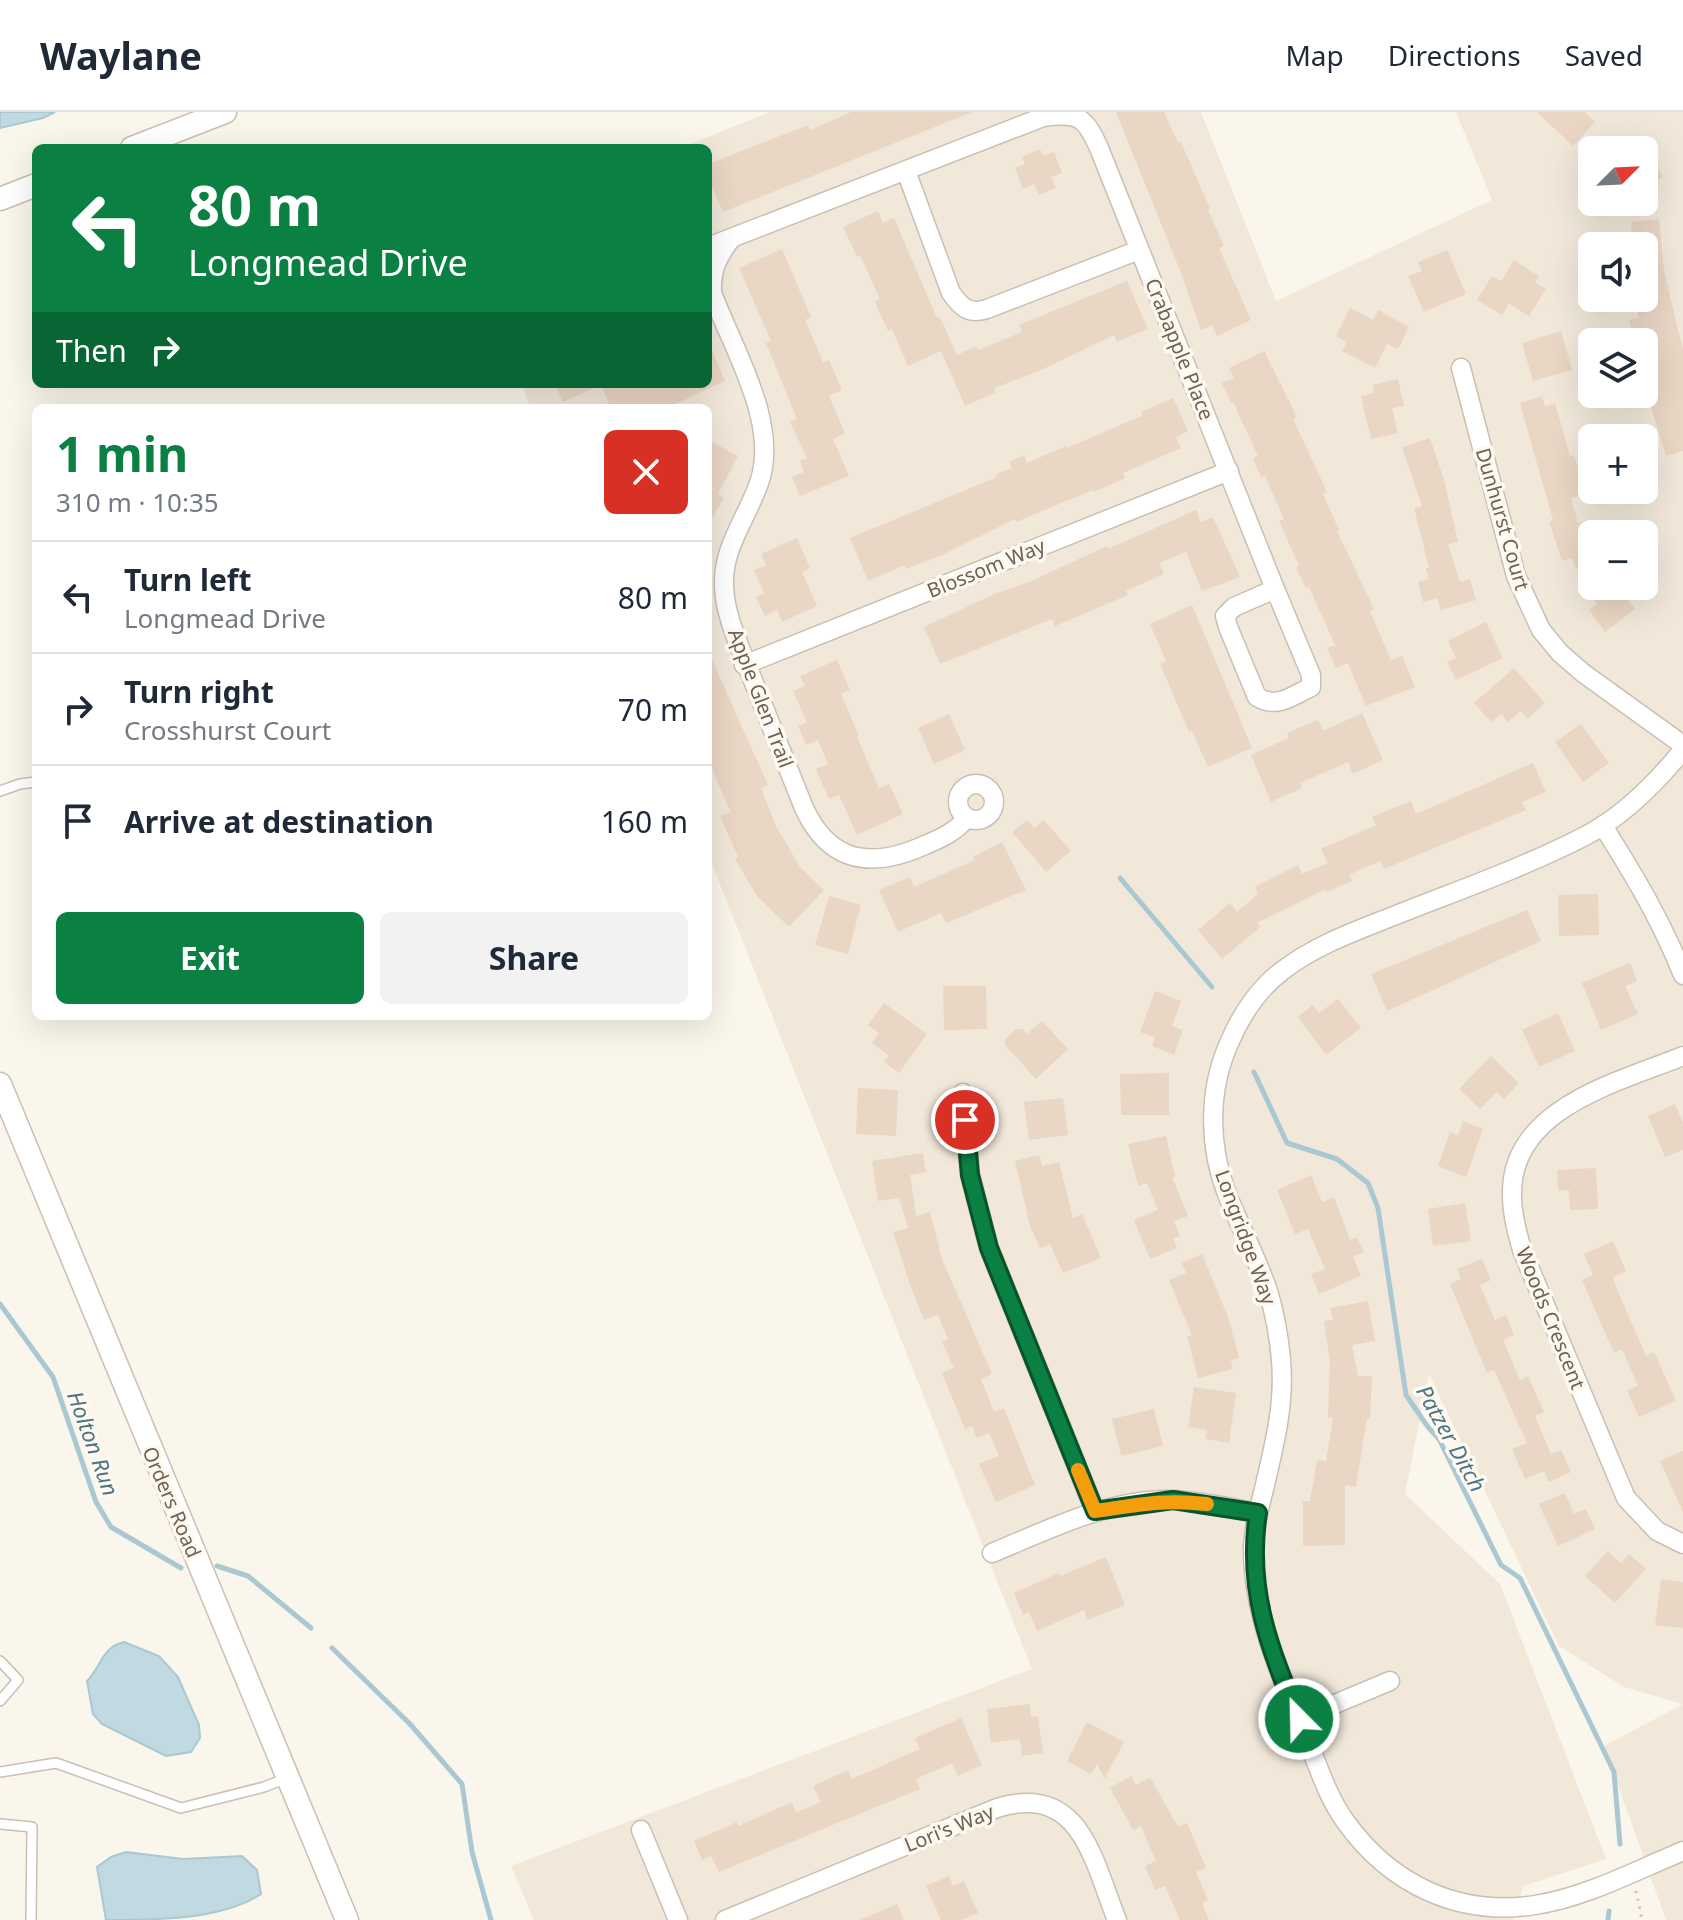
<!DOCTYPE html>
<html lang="en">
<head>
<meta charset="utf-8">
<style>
  :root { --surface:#fff; --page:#f2f2f3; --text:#1f2937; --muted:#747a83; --line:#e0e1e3; --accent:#0b8043 }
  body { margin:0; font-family:"Noto Sans",sans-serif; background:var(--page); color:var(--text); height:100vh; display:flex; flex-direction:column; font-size:30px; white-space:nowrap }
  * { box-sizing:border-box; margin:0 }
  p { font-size:26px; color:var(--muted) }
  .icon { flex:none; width:44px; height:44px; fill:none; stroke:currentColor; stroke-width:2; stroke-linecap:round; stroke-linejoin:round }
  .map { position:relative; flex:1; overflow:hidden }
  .side { position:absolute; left:32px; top:292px; width:680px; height:616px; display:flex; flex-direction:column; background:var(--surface); border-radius:12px; box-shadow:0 8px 32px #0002 }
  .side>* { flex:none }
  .top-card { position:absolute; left:32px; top:32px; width:680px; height:244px; border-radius:12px; box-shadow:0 8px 32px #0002; background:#0b8043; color:#fff; overflow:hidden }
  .needle { width:52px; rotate:66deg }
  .buttons { position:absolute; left:1578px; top:24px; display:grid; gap:16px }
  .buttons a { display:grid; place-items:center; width:80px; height:80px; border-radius:12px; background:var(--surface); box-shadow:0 8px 32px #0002; font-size:40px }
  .pin { position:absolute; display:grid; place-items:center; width:68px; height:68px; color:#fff; margin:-34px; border:4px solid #fff; border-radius:50%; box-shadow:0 2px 8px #0007 }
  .me { position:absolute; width:88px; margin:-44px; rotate:337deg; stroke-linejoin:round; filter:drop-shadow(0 0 6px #0008) }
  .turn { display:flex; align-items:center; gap:28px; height:168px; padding:0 24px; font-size:36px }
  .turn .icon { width:104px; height:104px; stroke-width:2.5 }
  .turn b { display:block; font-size:56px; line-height:68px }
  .then { display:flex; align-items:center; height:76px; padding:0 24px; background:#0003; gap:16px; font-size:30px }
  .round { display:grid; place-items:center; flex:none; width:84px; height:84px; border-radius:12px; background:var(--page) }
  .headline { display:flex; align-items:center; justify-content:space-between; height:136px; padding:0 24px }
  h1 { font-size:48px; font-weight:700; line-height:60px; color:var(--accent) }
  .primary-button { display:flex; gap:16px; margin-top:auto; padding:16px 24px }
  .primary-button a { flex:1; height:92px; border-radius:12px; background:var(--accent); color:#fff; font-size:32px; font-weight:700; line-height:92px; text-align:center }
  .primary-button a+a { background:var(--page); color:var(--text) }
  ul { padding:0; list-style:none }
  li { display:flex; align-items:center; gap:24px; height:112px; padding:0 24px; border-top:2px solid var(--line) }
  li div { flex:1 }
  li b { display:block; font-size:30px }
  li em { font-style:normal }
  header { display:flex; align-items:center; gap:48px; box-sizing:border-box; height:112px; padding:0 40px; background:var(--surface); border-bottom:2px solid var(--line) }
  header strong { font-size:38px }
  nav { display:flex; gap:44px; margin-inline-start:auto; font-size:28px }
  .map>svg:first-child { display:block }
  .residential { fill:#f1e8da; fill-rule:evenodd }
  .water { fill:#c1dae2; stroke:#a9c8d2; stroke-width:2 }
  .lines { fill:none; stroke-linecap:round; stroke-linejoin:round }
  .stream { stroke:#a9c8d2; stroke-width:5 }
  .building { fill:#ead6c4 }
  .service-casing { stroke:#cbbfb2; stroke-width:12 }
  .minor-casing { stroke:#cbbfb2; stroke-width:21 }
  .tertiary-casing { stroke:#cbbfb2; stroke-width:25 }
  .path { stroke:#d1bca9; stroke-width:3; stroke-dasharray:2 6; stroke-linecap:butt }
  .service { stroke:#fff; stroke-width:9 }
  .minor { stroke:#fff; stroke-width:18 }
  .tertiary { stroke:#fff; stroke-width:22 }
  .route-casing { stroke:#07532c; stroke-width:20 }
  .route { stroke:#0b8043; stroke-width:14 }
  .slow { stroke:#f59e0b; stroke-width:14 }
  .labels { text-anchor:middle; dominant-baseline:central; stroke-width:7; stroke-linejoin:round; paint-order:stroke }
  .street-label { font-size:20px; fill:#726051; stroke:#fdf9f1 }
  .water-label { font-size:22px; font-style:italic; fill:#4d7482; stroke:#fdf9f1 }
</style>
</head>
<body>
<header>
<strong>Waylane</strong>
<nav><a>Map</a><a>Directions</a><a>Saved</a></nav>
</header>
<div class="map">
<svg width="1683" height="1808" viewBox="0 0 1683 1808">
  <rect width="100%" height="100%" fill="#faf6eb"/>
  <path class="residential" d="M770,0H1201L1276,189L1492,88L1456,0H1683V1808H1666L1604,1634L1683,1592L1624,1575L1559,1534L1429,1262L1405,1382L1500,1472L1606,1747L1523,1774L1513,1808H534L511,1754L1032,1557L708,742V296H531L521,272H708V36H680ZM1592,38H1644V90H1592ZM1592,134H1644V186H1592ZM1592,230H1644V282H1592ZM1592,326H1644V378H1592ZM1592,422H1644V474H1592Z"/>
  <g class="water">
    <polygon points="0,0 55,0 43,6 0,16"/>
    <path d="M124,1530L159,1544L178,1565L199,1613L200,1626L191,1640L166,1644L102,1612L93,1602L87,1569C101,1555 102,1535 124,1530Z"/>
    <path d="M126,1740L183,1747L242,1744L257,1758L261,1782C221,1808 156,1808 106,1808L97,1755L111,1745Z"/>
  </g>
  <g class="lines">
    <g class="stream">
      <polyline points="1120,766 1212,875"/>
      <polyline points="1254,960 1287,1031 1337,1047 1368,1071 1378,1096 1406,1283 1428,1315 1439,1327 1501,1453 1520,1466 1614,1660 1620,1732"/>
      <polyline points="0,1192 53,1265 96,1390 111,1415 181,1456"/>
      <polyline points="217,1454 248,1464 311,1516"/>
      <polyline points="332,1536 410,1612 462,1672 472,1740 491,1808"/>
      <polyline points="1608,1808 1609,1799"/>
    </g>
  </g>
  <g class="building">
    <polygon points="851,0 972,0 723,100 708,66 708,52 808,13 810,18"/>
    <polygon points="1116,0 1164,0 1178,31 1181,30 1210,97 1208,98 1224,134 1219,136 1251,208 1217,224 1212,213 1201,218 1181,161"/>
    <polygon points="1537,0 1585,0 1595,10 1573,34"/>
    <polygon points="1040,37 1043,44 1054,40 1062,61 1051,65 1056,76 1039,83 1034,72 1023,77 1015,56 1025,52 1022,45"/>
    <polygon points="1644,39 1663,64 1644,79"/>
    <polygon points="878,99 883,111 894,106 937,206 940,205 957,243 976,234 978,238 1022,220 1019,213 1127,169 1148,217 1117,230 1114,223 1039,259 994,276 996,280 965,294 941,239 908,254 892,217 888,219 875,190 880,187 860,143 857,145 843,115"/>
    <polygon points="1659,107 1664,159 1683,238 1683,339 1666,344 1644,272 1649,269 1644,252 1644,221 1633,224 1629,208 1639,206 1633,186 1644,186 1644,134 1633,134 1631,110"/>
    <polygon points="782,137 811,205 805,208 823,250 829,248 842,278 829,284 845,321 833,327 849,364 800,384 792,365 804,360 800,349 807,346 790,310 797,307 766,231 771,229 739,156"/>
    <polygon points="1447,138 1466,182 1424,200 1408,164 1422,159 1418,150"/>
    <polygon points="1514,148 1539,164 1535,170 1546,177 1529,204 1509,192 1502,203 1477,188 1492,164 1501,169"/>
    <polygon points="1350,196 1373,208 1378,198 1409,215 1398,237 1387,232 1375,256 1342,239 1347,230 1336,224"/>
    <polygon points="1561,219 1572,258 1533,269 1522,231"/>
    <polygon points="708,229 725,269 667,296 611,296 601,273 563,290 555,272 708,272"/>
    <polygon points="1264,239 1297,305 1293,307 1327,380 1323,382 1339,418 1337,419 1374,497 1370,499 1391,548 1402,544 1415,575 1366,594 1348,551 1336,556 1327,536 1335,533 1309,475 1306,476 1296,456 1299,454 1279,409 1284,407 1265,364 1261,365 1253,347 1258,344 1233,290 1231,291 1222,271 1234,266 1229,256"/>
    <polygon points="1398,267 1404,294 1392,296 1398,321 1371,327 1361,284 1374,281 1372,273"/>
    <polygon points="1542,284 1545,294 1555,291 1570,344 1574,343 1586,382 1571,386 1578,411 1589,407 1592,416 1592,451 1576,456 1572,446 1562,449 1549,410 1553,408 1520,291"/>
    <polygon points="1173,286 1188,319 1176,325 1181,336 1123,361 1125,366 1094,380 1093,378 1016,410 1015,407 944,442 906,457 905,453 868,469 850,426 997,365 996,362 1012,356 1009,350 1024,343 1027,351 1066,334 1067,336 1143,303 1141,300"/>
    <polygon points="1430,326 1444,368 1458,430 1448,432 1460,470 1470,467 1476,488 1441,498 1437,486 1423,490 1418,470 1429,467 1426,456 1429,456 1414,396 1422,394 1402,335"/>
    <polygon points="708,328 738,344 718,382 724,386 708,413"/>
    <polygon points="1196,398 1201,410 1213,405 1240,465 1202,479 1186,440 1159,451 1164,462 1126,479 1128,483 1055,514 1052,507 940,552 924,515 992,483 1029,470 1107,434 1108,437"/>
    <polygon points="797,426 810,456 802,460 817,494 782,510 777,498 765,504 756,485 764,481 754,458 766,453 761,442"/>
    <polygon points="1583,474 1617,474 1635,497 1605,520 1589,498 1597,492"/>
    <polygon points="1192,493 1252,636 1208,655 1192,619 1189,620 1160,552 1166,549 1150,512"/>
    <polygon points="1486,510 1503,546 1456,568 1447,550 1456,546 1448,529"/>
    <polygon points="708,539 768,673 761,676 776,714 800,755 824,778 789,815 757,784 735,747 738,745 720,704 730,700 708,647"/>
    <polygon points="837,548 850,578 841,582 859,624 857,625 879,676 889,672 903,702 857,723 839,683 829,687 816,657 828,652 818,628 806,633 798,614 807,610 793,579 805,574 800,564"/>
    <polygon points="1514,556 1545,591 1527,607 1521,599 1508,610 1501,602 1491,610 1474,591"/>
    <polygon points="1362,601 1383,648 1353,662 1348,650 1300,671 1302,676 1271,690 1251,643 1289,626 1287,621 1318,608 1323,619"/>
    <polygon points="949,602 965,638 934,652 918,616"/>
    <polygon points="1581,612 1609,651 1583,670 1555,630"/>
    <polygon points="1533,651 1546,680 1522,690 1526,698 1384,757 1380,749 1349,763 1352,769 1327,780 1326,777 1257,811 1260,815 1222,847 1198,818 1230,791 1237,800 1258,782 1255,775 1298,753 1302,762 1328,751 1321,737 1376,713 1372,705 1411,689 1416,702"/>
    <polygon points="1027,708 1034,716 1044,708 1071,739 1046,760 1012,720"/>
    <polygon points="1002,730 1026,778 946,811 941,801 898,820 879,778 910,765 914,775 975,748 973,745"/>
    <polygon points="1598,782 1599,823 1559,824 1558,783"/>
    <polygon points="829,784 861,793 848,842 815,833"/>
    <polygon points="1527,798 1541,829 1387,899 1371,862"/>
    <polygon points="1630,851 1637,869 1625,874 1638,902 1601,918 1582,871"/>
    <polygon points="943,874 986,874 987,917 944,918"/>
    <polygon points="1155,879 1181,889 1172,914 1183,918 1174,943 1152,934 1155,925 1140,920"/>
    <polygon points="1338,887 1361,916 1326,943 1298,905 1313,893 1319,901"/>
    <polygon points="884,891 927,922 899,961 884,950 889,944 872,931 879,921 868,913"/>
    <polygon points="1558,901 1575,939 1539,955 1522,918"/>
    <polygon points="1042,909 1068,937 1036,967 1005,933 1005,928 1016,917 1022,917 1027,922"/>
    <polygon points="1491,944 1519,971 1504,987 1497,980 1480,997 1459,977"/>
    <polygon points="1169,961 1169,1003 1121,1003 1120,962"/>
    <polygon points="858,976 898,978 896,1024 856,1022"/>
    <polygon points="1063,986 1068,1023 1029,1028 1024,990"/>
    <polygon points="1675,992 1683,1011 1683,1038 1665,1045 1648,1004"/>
    <polygon points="1463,1009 1483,1017 1466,1065 1438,1054 1450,1020 1458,1023"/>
    <polygon points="1166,1024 1175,1065 1172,1065 1188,1104 1174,1109 1180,1124 1173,1126 1177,1136 1150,1147 1134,1108 1158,1098 1147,1071 1138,1074 1128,1032"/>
    <polygon points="923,1041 926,1060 910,1063 916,1104 930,1100 942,1147 992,1262 981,1267 994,1300 1004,1296 1035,1373 996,1390 979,1352 999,1344 989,1321 977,1326 972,1314 965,1317 942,1261 954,1256 942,1230 948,1227 938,1203 924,1208 909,1170 893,1120 908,1116 899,1086 878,1089 872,1049"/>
    <polygon points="1039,1043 1042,1054 1059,1050 1073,1106 1082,1102 1101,1146 1063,1161 1050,1132 1040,1136 1030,1114 1015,1049"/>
    <polygon points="1596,1056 1598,1097 1570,1098 1569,1078 1558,1079 1557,1058"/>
    <polygon points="1311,1063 1322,1090 1334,1085 1350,1128 1357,1125 1364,1140 1353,1145 1361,1164 1319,1182 1311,1162 1325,1157 1308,1117 1295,1122 1277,1078"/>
    <polygon points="1465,1091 1471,1129 1433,1134 1428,1097"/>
    <polygon points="1613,1129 1626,1159 1613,1165 1616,1175 1646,1244 1654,1240 1676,1289 1639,1305 1627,1278 1638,1274 1622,1237 1614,1241 1582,1168 1593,1163 1584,1142"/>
    <polygon points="1202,1142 1228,1205 1239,1246 1231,1248 1233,1257 1198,1266 1187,1224 1192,1223 1169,1168 1186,1161 1182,1151"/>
    <polygon points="1482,1147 1491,1168 1480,1173 1495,1208 1506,1203 1514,1223 1503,1228 1520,1268 1528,1264 1544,1300 1535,1304 1551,1342 1561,1338 1571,1360 1549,1370 1544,1359 1525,1367 1512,1337 1527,1331 1494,1258 1487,1261 1450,1172 1461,1167 1457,1157"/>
    <polygon points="1368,1189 1375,1229 1352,1233 1358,1264 1372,1264 1370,1307 1367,1307 1356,1375 1345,1373 1345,1433 1303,1434 1303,1389 1310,1389 1317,1348 1326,1349 1333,1306 1328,1305 1330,1248 1324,1209 1333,1208 1330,1196"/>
    <polygon points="1194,1275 1236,1281 1229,1331 1205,1327 1207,1318 1188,1315"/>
    <polygon points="1154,1297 1163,1334 1121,1344 1112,1307"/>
    <polygon points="1683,1339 1683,1400 1660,1349"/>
    <polygon points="1565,1381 1574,1402 1586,1397 1595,1417 1558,1434 1539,1392"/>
    <polygon points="1608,1439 1621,1451 1629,1442 1646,1457 1615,1491 1585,1464"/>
    <polygon points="1106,1445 1125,1493 1087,1508 1084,1498 1037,1519 1029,1500 1023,1503 1014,1481 1059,1461 1060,1464"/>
    <polygon points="1661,1467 1683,1470 1683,1516 1655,1513"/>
    <polygon points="1030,1592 1031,1605 1038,1604 1043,1641 1022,1644 1020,1627 991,1631 987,1597"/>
    <polygon points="961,1606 982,1653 958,1664 952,1651 916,1667 920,1677 719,1760 711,1744 702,1748 694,1729 737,1710 738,1714 792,1690 796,1701 821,1690 813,1674 848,1658 852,1667 920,1637 915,1626"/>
    <polygon points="1087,1610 1124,1630 1105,1666 1097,1652 1091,1662 1067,1649"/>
    <polygon points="1131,1664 1136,1673 1150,1665 1178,1715 1187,1711 1206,1756 1196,1760 1208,1788 1202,1791 1209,1808 1180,1808 1165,1774 1155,1778 1145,1754 1156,1749 1141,1714 1133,1718 1110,1676"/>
    <polygon points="949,1764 953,1774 964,1769 978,1801 961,1808 941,1808 926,1774"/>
    <polygon points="897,1792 904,1808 860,1808"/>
  </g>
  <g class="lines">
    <g class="service-casing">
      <g id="service">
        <polyline points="0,679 20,672 36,670"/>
        <polyline points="0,1549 18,1568 0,1589"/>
        <polyline points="0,1660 56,1651 181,1696 264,1675 287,1666"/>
        <polyline points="0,1712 32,1715 31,1808"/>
      </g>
    </g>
    <g class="minor-casing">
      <g id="minor">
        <path d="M906,59L951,181C961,195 969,203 987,197L1139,138"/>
        <path d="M731,127C717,145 711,158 712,181C733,237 780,312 759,371C747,406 722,436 724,474C725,506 741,536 752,566C769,609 787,653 804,696C830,752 872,757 925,733C942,726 955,720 967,706"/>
        <path d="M708,135L1043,5C1079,0 1085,5 1099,36L1275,477L1234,495L1225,504L1228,515L1257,585C1277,597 1292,584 1311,575V563L1275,477"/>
        <polyline points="1461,256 1516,464 1541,518 1560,541 1583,561 1683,633"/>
        <polyline points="744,553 1229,359"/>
        <path d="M1683,638C1656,671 1624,704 1585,724C1523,756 1456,779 1391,805C1353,820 1314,834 1282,859C1259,876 1241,903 1230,929C1208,977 1208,1033 1227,1082C1240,1115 1257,1146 1268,1179C1275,1202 1279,1225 1281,1248C1285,1293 1274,1334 1264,1377C1259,1397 1253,1418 1253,1438C1253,1502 1281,1564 1305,1622C1317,1651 1327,1684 1345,1709C1390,1772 1458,1805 1535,1793C1584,1786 1637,1758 1683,1739"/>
        <circle cx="976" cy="690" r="18"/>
        <path d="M1603,714C1634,763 1661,808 1683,863"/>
        <path d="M1683,944C1619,970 1510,996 1512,1083C1512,1102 1517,1120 1522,1138L1626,1386L1657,1419L1683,1432"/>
        <polyline points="963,981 970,1063 989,1136 1095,1399"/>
        <path d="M992,1441C1048,1418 1110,1386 1173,1388C1202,1389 1230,1396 1258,1401"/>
        <polyline points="1299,1607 1390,1569"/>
        <polyline points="641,1718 678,1808"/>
        <path d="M725,1808L997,1696C1081,1670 1093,1749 1117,1808"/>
      </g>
    </g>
    <g class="tertiary-casing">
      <g id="tertiary">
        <polyline points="132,36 225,0"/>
        <polyline points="0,87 36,73"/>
        <polyline points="0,972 347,1808"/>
      </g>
    </g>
    <polyline class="path" points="1636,1779 1642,1808"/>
    <use href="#service" class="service"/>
    <use href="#minor" class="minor"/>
    <use href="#tertiary" class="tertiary"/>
  </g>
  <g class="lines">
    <g class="route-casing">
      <path id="route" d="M965,1008L970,1063L989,1136L1095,1399L1173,1388L1258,1401C1246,1478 1270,1538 1299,1607"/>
    </g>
    <use href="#route" class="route"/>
    <path class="slow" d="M1078,1358L1095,1399C1138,1393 1163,1387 1207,1392"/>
  </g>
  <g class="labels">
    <g class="street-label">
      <text transform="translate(1180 237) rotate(68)">Crabapple Place</text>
      <text transform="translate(1503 407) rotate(74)">Dunhurst Court</text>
      <text transform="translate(986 456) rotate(-22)">Blossom Way</text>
      <text transform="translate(761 586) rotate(69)">Apple Glen Trail</text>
      <text transform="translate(1246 1125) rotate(70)">Longridge Way</text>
      <text transform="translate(1551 1206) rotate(68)">Woods Crescent</text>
      <text transform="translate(172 1390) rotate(67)">Orders Road</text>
      <text transform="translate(949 1716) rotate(-22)">Lori's Way</text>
    </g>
    <g class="water-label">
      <text transform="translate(1452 1326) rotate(61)">Patzer Ditch</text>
      <text transform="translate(94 1331) rotate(70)">Holton Run</text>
    </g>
  </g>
</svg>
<div class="buttons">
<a><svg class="needle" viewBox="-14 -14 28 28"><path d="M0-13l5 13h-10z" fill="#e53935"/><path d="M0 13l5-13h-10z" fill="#747a83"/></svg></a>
<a><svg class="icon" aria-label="sound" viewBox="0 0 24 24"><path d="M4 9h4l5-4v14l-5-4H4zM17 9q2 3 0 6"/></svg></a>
<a><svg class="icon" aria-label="layers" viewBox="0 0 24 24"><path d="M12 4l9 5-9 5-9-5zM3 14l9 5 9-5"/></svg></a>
<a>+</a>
<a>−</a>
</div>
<div class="pin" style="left:965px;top:1008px;background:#d93025"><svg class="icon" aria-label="arrive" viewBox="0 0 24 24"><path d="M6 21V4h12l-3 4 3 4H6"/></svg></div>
<svg class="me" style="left:1299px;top:1607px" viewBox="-20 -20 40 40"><circle r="17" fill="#0b8043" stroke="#fff" stroke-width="3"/><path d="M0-11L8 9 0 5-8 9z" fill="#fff"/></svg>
<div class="top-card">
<div class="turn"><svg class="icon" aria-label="left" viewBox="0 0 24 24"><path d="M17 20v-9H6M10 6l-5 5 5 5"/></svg><div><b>80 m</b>Longmead Drive</div></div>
<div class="then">Then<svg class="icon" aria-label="right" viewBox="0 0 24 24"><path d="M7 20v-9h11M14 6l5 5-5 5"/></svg></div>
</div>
<section class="side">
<div class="headline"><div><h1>1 min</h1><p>310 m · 10:35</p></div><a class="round" style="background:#d93025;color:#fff"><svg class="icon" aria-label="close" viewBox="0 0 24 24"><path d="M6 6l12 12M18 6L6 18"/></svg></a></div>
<ul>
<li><svg class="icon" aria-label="left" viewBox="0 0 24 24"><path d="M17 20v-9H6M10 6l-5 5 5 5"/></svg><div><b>Turn left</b><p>Longmead Drive</p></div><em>80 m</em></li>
<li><svg class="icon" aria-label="right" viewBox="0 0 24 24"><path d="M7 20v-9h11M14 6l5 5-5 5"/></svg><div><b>Turn right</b><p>Crosshurst Court</p></div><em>70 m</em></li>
<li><svg class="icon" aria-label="arrive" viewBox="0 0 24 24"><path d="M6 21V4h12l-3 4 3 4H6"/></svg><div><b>Arrive at destination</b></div><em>160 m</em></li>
</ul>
<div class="primary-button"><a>Exit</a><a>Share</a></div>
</section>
</div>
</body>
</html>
